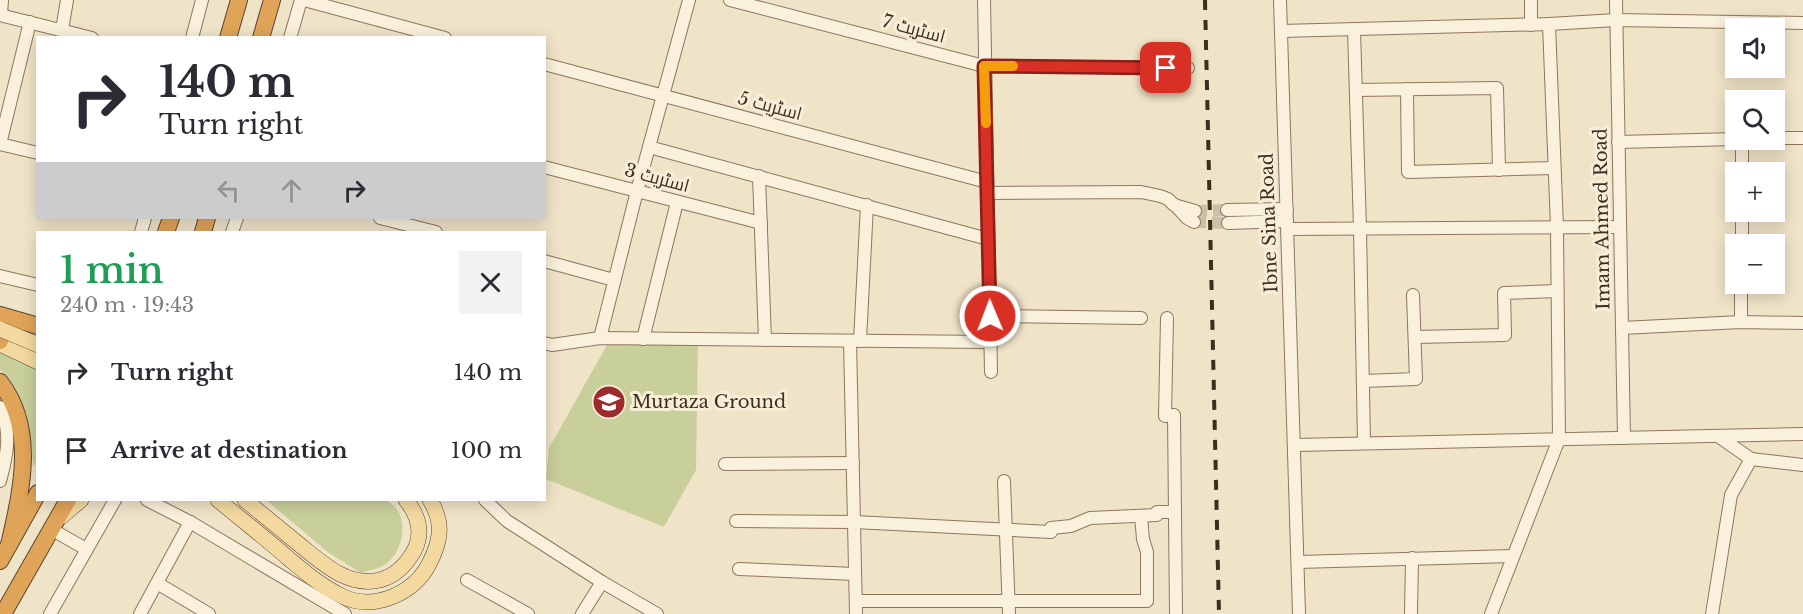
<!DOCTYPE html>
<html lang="en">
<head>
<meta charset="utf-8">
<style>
  :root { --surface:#fff; --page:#f2f2f3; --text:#2b2b33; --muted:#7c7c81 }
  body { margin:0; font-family:"Libre Baskerville",Cairo,serif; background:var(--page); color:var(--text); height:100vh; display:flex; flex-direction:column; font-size:22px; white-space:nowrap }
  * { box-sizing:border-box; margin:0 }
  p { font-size:20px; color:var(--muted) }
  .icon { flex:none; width:33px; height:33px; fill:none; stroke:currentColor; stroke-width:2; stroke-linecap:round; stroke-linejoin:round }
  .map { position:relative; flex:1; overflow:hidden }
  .panel { position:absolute; left:36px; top:231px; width:510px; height:270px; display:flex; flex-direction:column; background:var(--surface); border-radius:0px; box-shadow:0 3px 15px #0003 }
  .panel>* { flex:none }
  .banner { position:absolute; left:36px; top:36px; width:510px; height:183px; border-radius:0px; box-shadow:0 3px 15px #0003; background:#fff; color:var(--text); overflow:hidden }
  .fabs { position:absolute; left:1725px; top:18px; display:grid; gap:12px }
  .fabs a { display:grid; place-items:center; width:60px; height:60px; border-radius:0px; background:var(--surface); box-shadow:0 3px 15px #0003; font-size:30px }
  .pin { position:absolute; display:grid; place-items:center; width:51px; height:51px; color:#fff; margin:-26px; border-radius:12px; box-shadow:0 3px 9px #0006 }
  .me { position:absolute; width:66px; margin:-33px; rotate:359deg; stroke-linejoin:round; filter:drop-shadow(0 0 4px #0008) }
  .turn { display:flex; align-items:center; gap:21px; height:126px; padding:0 24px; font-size:27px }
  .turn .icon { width:78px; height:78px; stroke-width:2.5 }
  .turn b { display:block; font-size:42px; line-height:51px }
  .lanes { display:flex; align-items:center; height:57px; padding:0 24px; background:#0003; justify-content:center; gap:30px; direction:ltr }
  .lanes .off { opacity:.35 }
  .round { display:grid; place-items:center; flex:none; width:63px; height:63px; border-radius:0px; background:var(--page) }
  .summary { display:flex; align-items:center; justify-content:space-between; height:102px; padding:0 24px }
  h1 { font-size:36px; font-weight:600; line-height:45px; color:#1e9e55 }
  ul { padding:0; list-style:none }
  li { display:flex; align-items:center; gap:18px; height:78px; padding:0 24px }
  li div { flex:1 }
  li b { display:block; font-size:22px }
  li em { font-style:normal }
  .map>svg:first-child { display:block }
  .green { fill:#c9cf9b }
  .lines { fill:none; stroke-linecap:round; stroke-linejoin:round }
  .minor-tunnel { stroke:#ccc0a6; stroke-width:12; stroke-dasharray:12 6; stroke-linecap:butt }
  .minor-casing { stroke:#8d765c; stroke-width:14 }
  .major-casing { stroke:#5b4430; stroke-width:16 }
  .highway-casing { stroke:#5b4430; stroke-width:18 }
  .minor { stroke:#faf1dc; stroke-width:12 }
  .major { stroke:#f3d9a0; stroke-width:15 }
  .highway { stroke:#e0a458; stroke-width:16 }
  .rail { stroke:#3d2e20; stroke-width:4; stroke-dasharray:10 10; stroke-linecap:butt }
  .major-bridge-casing { stroke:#5b4430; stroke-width:16; stroke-linecap:butt }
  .major-bridge { stroke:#f3d9a0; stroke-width:15 }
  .route-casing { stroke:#8d1f18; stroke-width:15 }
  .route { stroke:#d93025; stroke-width:10 }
  .slow { stroke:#f59e0b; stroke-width:10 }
  .labels { text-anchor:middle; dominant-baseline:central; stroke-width:6; stroke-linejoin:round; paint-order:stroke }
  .street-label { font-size:18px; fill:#3d2e20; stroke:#f7eed8 }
  .poi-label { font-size:18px; fill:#3d2e20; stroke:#f7eed8; text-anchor:start }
</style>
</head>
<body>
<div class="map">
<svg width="1803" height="614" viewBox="0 0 1803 614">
  <rect width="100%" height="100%" fill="#f0e4c8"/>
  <g class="green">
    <polygon points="611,338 698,339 696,470 664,527 546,479 549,448"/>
    <path d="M37,339L38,459L33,467C31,431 28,396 0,370V352Z"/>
    <path d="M266,500H385C410,510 406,548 387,563C380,569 370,570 361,573L329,553Z"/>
  </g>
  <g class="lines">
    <g class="minor-tunnel">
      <polyline points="1195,211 1227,210"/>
      <polyline points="1194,222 1228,223"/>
    </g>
    <g class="minor-casing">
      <g id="minor">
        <polyline points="304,0 445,38"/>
        <polyline points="730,0 984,66 1188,68"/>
        <polyline points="984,0 991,372"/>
        <polyline points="1280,0 1299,614"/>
        <polyline points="1616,0 1624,438"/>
        <polyline points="0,15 92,38"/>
        <polyline points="1,15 2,0"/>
        <polyline points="1531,25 1531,0"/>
        <polyline points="62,30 67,0"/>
        <polyline points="1354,30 1360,229 1364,443"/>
        <polyline points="1281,31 1549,24 1616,20 1803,23"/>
        <polyline points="192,38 202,0"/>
        <polyline points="290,38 301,0"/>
        <polyline points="544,64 987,182"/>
        <polyline points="1407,89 1408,172 1554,168"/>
        <polyline points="1356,90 1497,88 1499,170"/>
        <polyline points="1774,138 1803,138"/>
        <polyline points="1618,142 1736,139"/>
        <polyline points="0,144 30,22"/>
        <polyline points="0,144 38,153"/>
        <polyline points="649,147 988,239"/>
        <polyline points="544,167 761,223"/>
        <polyline points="1742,172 1742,140"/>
        <polyline points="759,176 765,340"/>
        <polyline points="987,193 1141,192 1160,196 1168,199 1174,205 1195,211"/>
        <polyline points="1175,205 1187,218 1194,222"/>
        <polyline points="1227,210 1287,209"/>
        <polyline points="380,218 436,232"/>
        <polyline points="1228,223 1287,221"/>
        <polyline points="1288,229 1620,227"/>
        <polyline points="141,232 145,218"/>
        <polyline points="232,232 237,218"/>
        <polyline points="1742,244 1742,212"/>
        <polyline points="544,261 614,280"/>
        <polyline points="0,276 38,285"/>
        <polyline points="990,316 1141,318"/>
        <polyline points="1167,318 1165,416 1174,415 1176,614"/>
        <polyline points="1741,322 1741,284"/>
        <polyline points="1622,328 1741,322 1803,323"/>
        <polyline points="1415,337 1505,335 1504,293 1557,291"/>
        <polyline points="600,338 637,191 689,0"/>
        <polyline points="643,339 677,202"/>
        <polyline points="850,341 856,614"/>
        <polyline points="860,341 867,205"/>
        <polyline points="544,343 552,345 600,338 990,342"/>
        <polyline points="1363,381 1416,379 1413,295"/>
        <path d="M0,407C12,431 7,456 0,481"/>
        <polyline points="1718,436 1751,459 1803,465"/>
        <polyline points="1295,445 1803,434"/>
        <polyline points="725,464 853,463"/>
        <polyline points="1004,481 1009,614"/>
        <polyline points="485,500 507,521 602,582 657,614"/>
        <polyline points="736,521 854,522 1051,532 1051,528 1071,526 1090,518 1157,515 1157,512 1175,512"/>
        <polyline points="190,522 345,614"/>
        <polyline points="51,529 86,549"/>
        <polyline points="1298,562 1513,556"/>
        <polyline points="739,569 855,574"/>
        <polyline points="467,580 528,614"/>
        <polyline points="157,583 209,614"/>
        <polyline points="856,601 1147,601 1147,552 1143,539 1141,516"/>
        <polyline points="50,614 115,500"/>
        <polyline points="140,614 190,522 147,500"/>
        <polyline points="582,614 602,582"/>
        <polyline points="1411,614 1412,558"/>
        <polyline points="1491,614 1559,439 1557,227 1549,24"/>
        <polyline points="1712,614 1731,495 1751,459"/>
      </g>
    </g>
    <g class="major-casing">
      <g id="major">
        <polyline points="0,344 38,362"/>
        <path d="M218,500C241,519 265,538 288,558C305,572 323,588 344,597C375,611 414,593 429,564C441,541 444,523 430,500"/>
        <path d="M245,500C261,513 278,527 295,541C319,560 346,588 380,580C395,576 406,565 414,551C424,532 418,515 406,500"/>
        <polyline points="61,517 81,500"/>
      </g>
    </g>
    <g class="highway-casing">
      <g id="highway">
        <polyline points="228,38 239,0"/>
        <polyline points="261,38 272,0"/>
        <polyline points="166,232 171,218"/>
        <polyline points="203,232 207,218"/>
        <polyline points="0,315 38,326"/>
        <polyline points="0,341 4,327 1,316"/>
        <path d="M0,382C37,430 21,492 9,545"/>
        <polyline points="0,561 38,493"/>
        <polyline points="3,614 68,500"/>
      </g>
    </g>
    <use href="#minor" class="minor"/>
    <use href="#major" class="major"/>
    <use href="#highway" class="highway"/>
    <polyline class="rail" points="1205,0 1219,614"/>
    <g class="major-bridge-casing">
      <polyline id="major-bridge" points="0,329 38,345"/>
    </g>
    <use href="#major-bridge" class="major-bridge"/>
  </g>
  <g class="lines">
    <g class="route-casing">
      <polyline id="route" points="990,316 984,66 1166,68"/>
    </g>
    <use href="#route" class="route"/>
    <polyline class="slow" points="986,123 984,66 1013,66"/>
  </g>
  <defs>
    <g id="school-disc" transform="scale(1.725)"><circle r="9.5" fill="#9e2a2b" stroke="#f7eed8"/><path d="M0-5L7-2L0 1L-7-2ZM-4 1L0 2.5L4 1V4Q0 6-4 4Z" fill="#fff"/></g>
  </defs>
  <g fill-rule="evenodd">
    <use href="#school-disc" x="609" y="402"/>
  </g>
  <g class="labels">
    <g class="street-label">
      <text transform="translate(914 29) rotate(15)">اسٹریٹ 7</text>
      <text transform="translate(770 106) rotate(15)">اسٹریٹ 5</text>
      <text transform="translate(657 178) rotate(15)">اسٹریٹ 3</text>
      <text transform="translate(1602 219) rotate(-91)">Imam Ahmed Road</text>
      <text transform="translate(1269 223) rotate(-92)">Ibne Sina Road</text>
    </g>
    <g class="poi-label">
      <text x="632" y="402">Murtaza Ground</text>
    </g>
  </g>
</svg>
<div class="fabs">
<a><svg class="icon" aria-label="sound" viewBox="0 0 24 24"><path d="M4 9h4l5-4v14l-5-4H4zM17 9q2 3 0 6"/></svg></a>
<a><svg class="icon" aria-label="search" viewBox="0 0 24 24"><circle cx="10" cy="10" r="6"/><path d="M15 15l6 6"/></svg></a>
<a>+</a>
<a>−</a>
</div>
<div class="pin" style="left:1166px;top:68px;background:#d93025"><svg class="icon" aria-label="arrive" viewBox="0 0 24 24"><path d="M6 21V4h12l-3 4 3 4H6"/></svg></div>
<svg class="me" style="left:990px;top:316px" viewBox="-20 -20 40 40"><circle r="17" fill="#d93025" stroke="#fff" stroke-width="3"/><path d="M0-11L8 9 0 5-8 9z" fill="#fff"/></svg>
<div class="banner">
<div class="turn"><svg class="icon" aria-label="right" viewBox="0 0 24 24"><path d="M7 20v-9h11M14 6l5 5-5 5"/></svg><div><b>140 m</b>Turn right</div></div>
<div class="lanes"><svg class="icon off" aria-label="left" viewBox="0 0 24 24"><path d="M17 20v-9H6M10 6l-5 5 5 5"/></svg><svg class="icon off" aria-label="ahead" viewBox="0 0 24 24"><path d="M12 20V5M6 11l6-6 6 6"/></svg><svg class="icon" aria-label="right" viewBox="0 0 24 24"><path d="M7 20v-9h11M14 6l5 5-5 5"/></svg></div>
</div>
<section class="panel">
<div class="summary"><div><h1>1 min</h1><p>240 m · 19:43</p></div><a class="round"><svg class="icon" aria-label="close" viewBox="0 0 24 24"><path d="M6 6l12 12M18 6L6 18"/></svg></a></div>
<ul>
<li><svg class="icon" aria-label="right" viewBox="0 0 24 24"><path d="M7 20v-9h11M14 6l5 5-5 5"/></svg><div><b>Turn right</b></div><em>140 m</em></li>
<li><svg class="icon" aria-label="arrive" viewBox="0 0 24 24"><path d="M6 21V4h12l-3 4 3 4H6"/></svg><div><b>Arrive at destination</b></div><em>100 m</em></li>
</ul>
</section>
</div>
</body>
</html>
